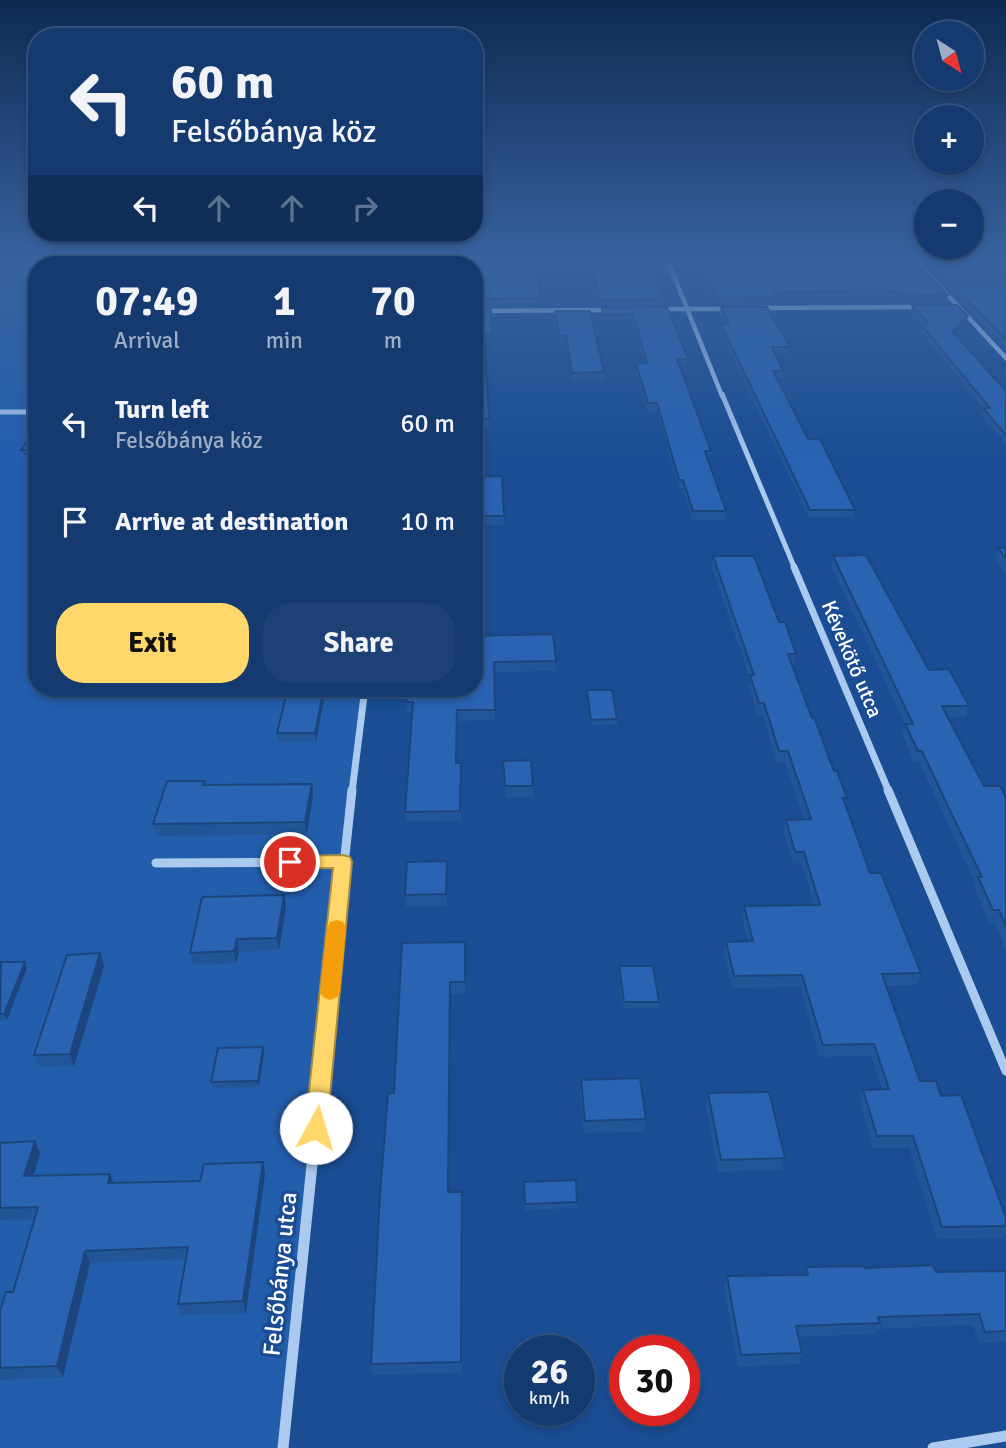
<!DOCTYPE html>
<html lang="en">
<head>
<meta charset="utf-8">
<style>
  :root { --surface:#143a6f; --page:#1d4174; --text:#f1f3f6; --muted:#9dadc3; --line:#335482; --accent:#ffd76a }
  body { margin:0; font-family:Signika,sans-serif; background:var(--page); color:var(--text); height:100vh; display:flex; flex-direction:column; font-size:26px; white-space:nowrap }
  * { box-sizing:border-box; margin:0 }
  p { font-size:23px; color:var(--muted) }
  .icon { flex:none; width:38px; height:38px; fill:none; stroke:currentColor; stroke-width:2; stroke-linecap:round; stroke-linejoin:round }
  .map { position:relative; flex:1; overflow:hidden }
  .drawer { position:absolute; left:28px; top:256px; width:455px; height:441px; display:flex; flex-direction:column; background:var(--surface); border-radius:28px; box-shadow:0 4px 10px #0003,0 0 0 2px var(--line) }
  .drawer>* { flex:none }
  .banner { position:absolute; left:28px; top:28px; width:455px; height:214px; border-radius:28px; box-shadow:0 4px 10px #0003,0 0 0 2px var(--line); background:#143a6f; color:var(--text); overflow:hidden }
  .needle { width:46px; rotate:144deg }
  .controls { position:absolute; left:914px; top:21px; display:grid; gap:14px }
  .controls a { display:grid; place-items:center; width:70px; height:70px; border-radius:50%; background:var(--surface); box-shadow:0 4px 10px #0003,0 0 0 2px var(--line); font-size:35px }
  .speed { position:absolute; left:504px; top:1335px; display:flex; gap:14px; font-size:35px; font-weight:700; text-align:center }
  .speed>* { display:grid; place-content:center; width:91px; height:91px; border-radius:50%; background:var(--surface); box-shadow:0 4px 10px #0003,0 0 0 2px var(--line); line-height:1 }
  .speed small { font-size:18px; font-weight:400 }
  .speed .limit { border:10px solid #d22; background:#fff; color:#111 }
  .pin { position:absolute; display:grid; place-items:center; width:60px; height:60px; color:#fff; margin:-30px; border:4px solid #fff; border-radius:50%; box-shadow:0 2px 7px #0007 }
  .me { position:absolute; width:77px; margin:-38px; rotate:6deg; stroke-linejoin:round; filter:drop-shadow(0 0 5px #0008) }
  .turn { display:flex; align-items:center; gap:24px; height:147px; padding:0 28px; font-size:32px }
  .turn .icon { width:91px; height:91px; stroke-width:2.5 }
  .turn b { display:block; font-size:49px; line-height:60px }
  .lanes { display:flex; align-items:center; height:66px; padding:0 28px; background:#0003; justify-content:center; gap:35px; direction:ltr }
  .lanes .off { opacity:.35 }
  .eta { display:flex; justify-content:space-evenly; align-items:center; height:119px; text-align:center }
  .eta b { font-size:42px; font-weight:800; line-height:49px }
  .action { display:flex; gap:14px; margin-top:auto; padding:14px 28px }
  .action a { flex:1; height:80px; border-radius:28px; background:var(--accent); color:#111; font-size:28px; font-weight:800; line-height:80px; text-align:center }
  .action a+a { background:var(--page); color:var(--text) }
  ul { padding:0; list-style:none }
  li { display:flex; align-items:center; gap:21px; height:98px; padding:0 28px }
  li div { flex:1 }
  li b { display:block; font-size:26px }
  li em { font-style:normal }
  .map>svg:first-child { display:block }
  .green { fill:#235ead }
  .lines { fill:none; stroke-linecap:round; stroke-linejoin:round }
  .street-far4 { stroke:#acc9ef; stroke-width:4.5 }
  .street-far3 { stroke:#acc9ef; stroke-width:5 }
  .street-far2 { stroke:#acc9ef; stroke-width:7 }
  .street-far1 { stroke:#acc9ef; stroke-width:9 }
  .street { stroke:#acc9ef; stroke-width:11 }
  .wall { fill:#235599 }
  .shaded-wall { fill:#1d457d }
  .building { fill:#2963b2; stroke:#1d457d; stroke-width:2 }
  .route { fill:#ffd76a; stroke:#a68c45; stroke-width:2 }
  .slow { fill:#f59e0b }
  .labels { text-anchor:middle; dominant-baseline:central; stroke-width:7; stroke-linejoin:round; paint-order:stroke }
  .street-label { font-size:21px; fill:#fff; stroke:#1a4d94 }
  .near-street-label { font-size:24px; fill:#fff; stroke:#1a4d94 }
</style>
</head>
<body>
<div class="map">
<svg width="1006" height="1448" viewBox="0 0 1006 1448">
  <rect width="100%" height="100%" fill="#1a4d94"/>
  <polygon class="green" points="0,261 417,261 417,264 37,264 37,688 365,688 283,1448 0,1448"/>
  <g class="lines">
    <g class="street-far4">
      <polyline points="417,261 417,264"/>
      <polyline points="668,261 722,396"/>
      <polyline points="916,261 1006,358"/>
      <polyline points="759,308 919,307"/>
      <polyline points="661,309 730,309"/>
      <polyline points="474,311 611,310"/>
    </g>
    <g class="street-far3">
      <polyline points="722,394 795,569"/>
      <polyline points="0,412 37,412"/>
    </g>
    <g class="street-far2">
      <polyline points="794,567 889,792"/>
      <polyline points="352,792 365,688"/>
    </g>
    <g class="street-far1">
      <polyline points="888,790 1006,1071"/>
      <polyline points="156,863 343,862"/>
      <polyline points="321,1079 352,790"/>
    </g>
    <g class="street">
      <polyline points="283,1448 321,1077"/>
      <polyline points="933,1448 1006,1436"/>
    </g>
  </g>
  <g class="wall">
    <polygon points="601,261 655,261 660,275 659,280 657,280 664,299 663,304 599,305 593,274 593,269 603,269"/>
    <polygon points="696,261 915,261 948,295 947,301 903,302 899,296 777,298 776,303 716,304"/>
    <polygon points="920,261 1006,261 1006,283 942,282"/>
    <polygon points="474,264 540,298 540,305 474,306"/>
    <polygon points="952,286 1006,286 1006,347 951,292"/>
    <polygon points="912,305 966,322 954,334 1006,391 1006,444 981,415 983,408 922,333 924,326 911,311"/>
    <polygon points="667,307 688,359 687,367 680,367 711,451 710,459 708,459 726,511 725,520 692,520 683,488 679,488 657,411 647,411 636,371 636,364 645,363 632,321 603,322 601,314 602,308"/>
    <polygon points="721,307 790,347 789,353 775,353 783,371 782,378 777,377 808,439 855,510 853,517 809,518 720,330 721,324 725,324 720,313"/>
    <polygon points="474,308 491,308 492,342 485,342 489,428 474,428"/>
    <polygon points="555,311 604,372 603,380 572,380 566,343 559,343 555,318"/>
    <polygon points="37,429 37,455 23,455 21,450"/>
    <polygon points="474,436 475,465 477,477 504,516 504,525 474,525"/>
    <polygon points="998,548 1006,548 1006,573 995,558"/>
    <polygon points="713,556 779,622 796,654 794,665 792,665 812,718 834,771 847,798 845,805 870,873 921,973 917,985 887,986 920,1081 941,1096 1006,1218 1006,1232 1003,1238 937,1239 909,1148 873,1148 860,1102 863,1090 882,1090 871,1056 819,1057 800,987 732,988 724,954 726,942 748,941 742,918 744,906 814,905 801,863 793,864 783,831 786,820 804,819 785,763 777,763 762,714 757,714 749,686 750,679 712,567"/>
    <polygon points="833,556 929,670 969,706 966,717 948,717 984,786 1006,798 1006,949 994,922 989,922 974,888 975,884 942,811 919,762 914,762 902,735 905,724 831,566"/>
    <polygon points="474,636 556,661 556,671 494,672 495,720 457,721 457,763 461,763 461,821 406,822 405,812 412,712 407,712 406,702"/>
    <polygon points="326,688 316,742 278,742 277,733"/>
    <polygon points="587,690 617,719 617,725 591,725 587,696"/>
    <polygon points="503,761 533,786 533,797 505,798"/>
    <polygon points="312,784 313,796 307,834 156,836 153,824 205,785"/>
    <polygon points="447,873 447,906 406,907 405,895"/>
    <polygon points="284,895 286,907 279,950 239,952 236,963 193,965 190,953"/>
    <polygon points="465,942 465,994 451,994 449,1192 463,1203 462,1373 373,1375 371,1364 394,1093"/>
    <polygon points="100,953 104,966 74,1066 39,1067 34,1055"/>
    <polygon points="25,962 27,968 7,1020 0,1020 0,964"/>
    <polygon points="619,966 659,1002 658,1008 623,1008 618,973"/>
    <polygon points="263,1047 264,1053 259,1087 213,1088 211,1082"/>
    <polygon points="581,1080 646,1119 644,1132 584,1133 580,1092"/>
    <polygon points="708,1093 785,1158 782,1170 718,1172 706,1106"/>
    <polygon points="0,1143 40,1153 33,1176 110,1174 114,1183 200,1181 263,1162 265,1174 246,1313 181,1315 178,1304 186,1259 90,1263 63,1377 0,1380 0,1311 13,1292 34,1219 0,1220"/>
    <polygon points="524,1182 577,1202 577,1208 525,1210"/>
    <polygon points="806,1267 865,1268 936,1272 1006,1271 1006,1342 979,1343 973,1325 877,1329 875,1334 799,1337 802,1353 799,1364 738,1367 724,1288 727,1276 804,1275"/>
  </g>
  <g class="shaded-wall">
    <polygon points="968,316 966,322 950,337 952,331"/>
    <polygon points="324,688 326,688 316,742 315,733"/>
    <polygon points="312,784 313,796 307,834 305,822"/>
    <polygon points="284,895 286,907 279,950 277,938"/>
    <polygon points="237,939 239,952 236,963 234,951"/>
    <polygon points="100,953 104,966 74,1066 70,1054"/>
    <polygon points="25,962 27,968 7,1020 4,1014"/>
    <polygon points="450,982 451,994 449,1204 448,1192"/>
    <polygon points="263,1047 264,1053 259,1087 258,1081"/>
    <polygon points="35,1141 40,1153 30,1188 24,1176"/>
    <polygon points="263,1162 265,1174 246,1313 243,1301"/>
    <polygon points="110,1174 115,1186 108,1183"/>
    <polygon points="85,1251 90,1263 63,1377 57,1366"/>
  </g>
  <g class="building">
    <polygon points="313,261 406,261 405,264 285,264 311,264"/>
    <polygon points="451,261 537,261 540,298 474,299 474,264 451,264"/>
    <polygon points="602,261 655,261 660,275 655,275 664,299 600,300 593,269 604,269"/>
    <polygon points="699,261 915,261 948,295 904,296 900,291 774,292 777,297 717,298"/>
    <polygon points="927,261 1006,261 1006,278 943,277"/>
    <polygon points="952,286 1006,286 1006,339"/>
    <polygon points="912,305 957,305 968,316 952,331 1006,391 1006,435 983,408 990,408 923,327 928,323"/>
    <polygon points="667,307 688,359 677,359 711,451 705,451 726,511 693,511 683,480 679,480 657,403 648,403 636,364 647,363 633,314 603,315 602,308"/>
    <polygon points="721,307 767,307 790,347 772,347 783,371 773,371 808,439 820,439 855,510 810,510 721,324 729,324"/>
    <polygon points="474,308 491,308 492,334 484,334 489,419 474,420"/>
    <polygon points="555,311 590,311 604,372 572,373 566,336 559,336"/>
    <polygon points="36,429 37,450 21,450"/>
    <polygon points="474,436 475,465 477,465 477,477 502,476 504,516 474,516"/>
    <polygon points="998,548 1006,548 1006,558"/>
    <polygon points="866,555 929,670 949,669 969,706 942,706 984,786 1000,786 1006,798 1006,927 999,910 993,910 978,877 982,877 945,800 922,751 918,751 905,724 913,724 833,556"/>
    <polygon points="713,556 754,556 779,622 785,622 796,654 788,654 812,718 814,717 834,771 837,771 847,798 843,798 870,873 881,873 921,973 882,974 920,1081 936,1081 941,1096 961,1095 1006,1218 1006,1226 942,1227 913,1136 877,1136 863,1090 889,1089 874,1044 823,1045 802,975 734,976 726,942 753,941 744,906 820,905 804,852 795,852 786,820 811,819 788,751 779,751 764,703 759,703 750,675 754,675"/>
    <polygon points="553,634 556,661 494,662 495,710 457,710 456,763 461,763 460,811 405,812 413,702 406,702 407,688 474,688 474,636"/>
    <polygon points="288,688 324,688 315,733 277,733"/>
    <polygon points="587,690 612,690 617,719 591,720"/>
    <polygon points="531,760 533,786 505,786 503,761"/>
    <polygon points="167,781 205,781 203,785 312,784 305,822 153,824"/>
    <polygon points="447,861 446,894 405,895 407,862"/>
    <polygon points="284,895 277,938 237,939 234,951 190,953 202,897"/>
    <polygon points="465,942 465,982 450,982 448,1192 462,1192 461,1362 371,1364 380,1194 388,1093 394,1093 402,943"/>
    <polygon points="100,953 70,1054 34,1055 67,955"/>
    <polygon points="1,962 25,962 4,1014 0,1014"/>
    <polygon points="619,966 653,966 659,1002 624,1002"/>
    <polygon points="263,1047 258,1081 211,1082 218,1048"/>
    <polygon points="640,1078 646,1119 585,1121 581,1080"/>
    <polygon points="769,1092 785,1158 721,1160 708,1093"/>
    <polygon points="35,1141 24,1176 110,1174 108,1183 200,1181 204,1164 263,1162 243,1301 178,1304 188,1247 85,1251 57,1366 0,1368 0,1311 6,1292 13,1292 38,1207 0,1208 0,1143"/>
    <polygon points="576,1180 577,1202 525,1204 524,1182"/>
    <polygon points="933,1265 936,1272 1006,1271 1006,1331 985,1332 979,1314 878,1317 880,1323 796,1326 802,1353 741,1355 727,1276 808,1275 806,1267 864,1266 865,1268"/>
  </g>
  <linearGradient id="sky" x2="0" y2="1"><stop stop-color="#0e2a51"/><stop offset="0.56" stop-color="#38629f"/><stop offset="1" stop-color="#38629f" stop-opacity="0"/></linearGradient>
  <rect width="1006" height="463" fill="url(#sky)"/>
  <polygon class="route" points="343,855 350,857 352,862 327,1128 324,1135 316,1138 308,1135 305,1128 333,868 290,869 283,867 281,862 283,858 290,856"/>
  <polygon class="slow" points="337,920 343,922 346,928 340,992 337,997 330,1000 323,997 320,992 327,928 330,922"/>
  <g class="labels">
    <g class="street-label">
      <text transform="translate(852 659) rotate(67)">Kévekötő utca</text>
    </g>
    <g class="near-street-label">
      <text transform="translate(280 1274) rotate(-84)">Felsőbánya utca</text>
    </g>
  </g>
</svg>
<div class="controls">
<a><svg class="needle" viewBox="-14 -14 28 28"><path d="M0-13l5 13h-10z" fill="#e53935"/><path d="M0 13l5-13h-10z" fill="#9dadc3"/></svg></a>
<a>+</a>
<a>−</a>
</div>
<div class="speed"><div>26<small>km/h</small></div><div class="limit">30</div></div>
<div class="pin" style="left:290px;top:862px;background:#d93025"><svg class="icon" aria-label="arrive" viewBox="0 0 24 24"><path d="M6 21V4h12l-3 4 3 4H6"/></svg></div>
<svg class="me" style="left:316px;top:1128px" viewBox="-20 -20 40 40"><circle r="19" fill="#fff"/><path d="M0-13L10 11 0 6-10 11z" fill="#ffd76a"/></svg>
<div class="banner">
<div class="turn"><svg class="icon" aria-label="left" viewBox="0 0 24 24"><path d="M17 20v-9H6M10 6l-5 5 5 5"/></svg><div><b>60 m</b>Felsőbánya köz</div></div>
<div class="lanes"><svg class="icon" aria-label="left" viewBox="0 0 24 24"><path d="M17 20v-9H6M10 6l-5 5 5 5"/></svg><svg class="icon off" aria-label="ahead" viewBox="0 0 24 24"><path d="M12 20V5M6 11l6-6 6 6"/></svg><svg class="icon off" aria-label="ahead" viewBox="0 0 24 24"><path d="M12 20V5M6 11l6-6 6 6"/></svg><svg class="icon off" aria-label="right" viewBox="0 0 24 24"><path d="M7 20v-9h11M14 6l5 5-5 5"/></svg></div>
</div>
<section class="drawer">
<div class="eta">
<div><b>07:49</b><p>Arrival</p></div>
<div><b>1</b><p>min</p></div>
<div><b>70</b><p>m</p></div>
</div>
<ul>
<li><svg class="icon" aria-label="left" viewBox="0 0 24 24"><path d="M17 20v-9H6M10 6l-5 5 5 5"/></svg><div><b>Turn left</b><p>Felsőbánya köz</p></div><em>60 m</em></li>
<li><svg class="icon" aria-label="arrive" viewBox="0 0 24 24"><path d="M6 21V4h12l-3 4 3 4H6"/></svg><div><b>Arrive at destination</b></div><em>10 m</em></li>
</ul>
<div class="action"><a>Exit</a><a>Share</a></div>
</section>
</div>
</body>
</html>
